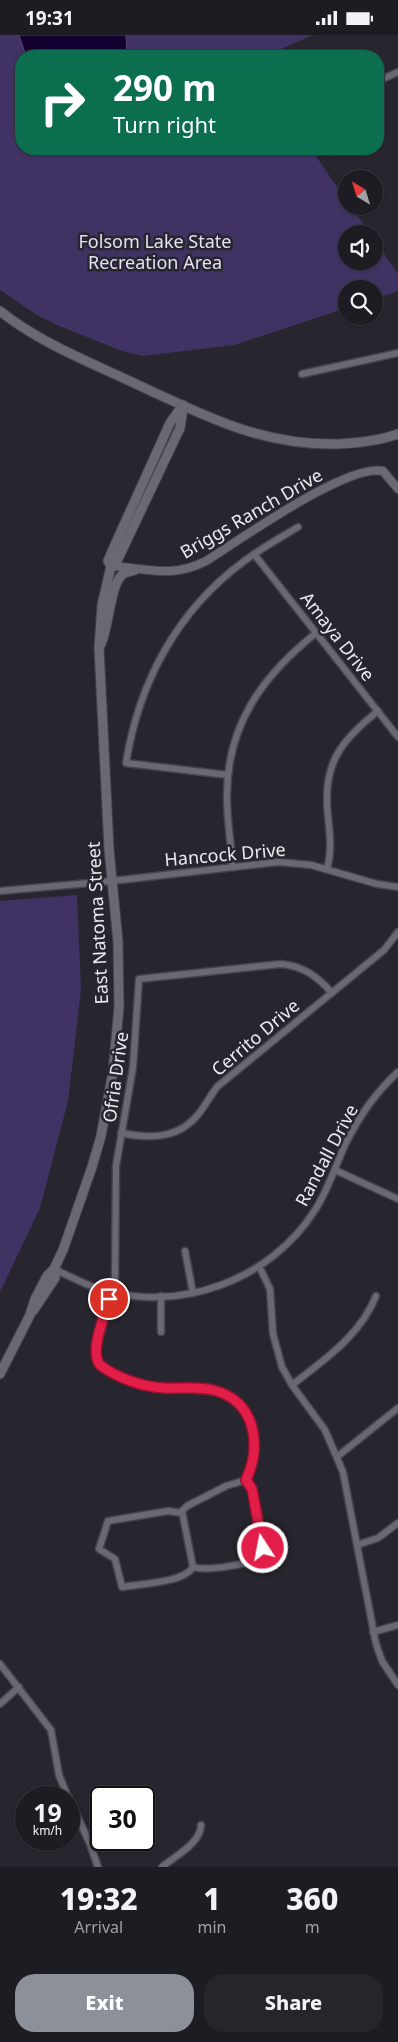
<!DOCTYPE html>
<html lang="en">
<head>
<meta charset="utf-8">
<style>
  :root { --surface:#1d1c22; --page:#25252a; --text:#f1f3f6; --muted:#a0a1a5; --line:#3b3a40; --accent:#8c9099 }
  body { margin:0; font-family:"Noto Sans",sans-serif; background:var(--page); color:var(--text); height:100vh; display:flex; flex-direction:column; font-size:19px; white-space:nowrap }
  * { box-sizing:border-box; margin:0 }
  p { font-size:16px; color:var(--muted) }
  .icon { flex:none; width:28px; height:28px; fill:none; stroke:currentColor; stroke-width:2; stroke-linecap:round; stroke-linejoin:round }
  .map { position:relative; height:1832px; overflow:hidden }
  .sheet { display:flex; flex-direction:column; background:var(--surface); flex:1 }
  .sheet>* { flex:none }
  .banner { position:absolute; left:15px; top:15px; width:369px; height:105px; border-radius:20px; box-shadow:0 1px 4px #0004,0 0 0 1px var(--line); background:#0b6e4f; color:#fff; overflow:hidden }
  .needle { width:32px; rotate:322deg }
  .controls { position:absolute; left:338px; top:135px; display:grid; gap:10px }
  .controls a { display:grid; place-items:center; width:45px; height:45px; border-radius:50%; background:var(--surface); box-shadow:0 1px 4px #0004,0 0 0 1px var(--line); font-size:25px }
  .speed { position:absolute; left:15px; top:1751px; display:flex; gap:10px; font-size:25px; font-weight:700; text-align:center }
  .speed>* { display:grid; place-content:center; width:65px; height:65px; border-radius:50%; background:var(--surface); box-shadow:0 1px 4px #0004,0 0 0 1px var(--line); line-height:1 }
  .speed small { font-size:12px; font-weight:400 }
  .speed .limit { border:2px solid #111; border-radius:8px; background:#fff; color:#111 }
  .pin { position:absolute; display:grid; place-items:center; width:42px; height:42px; color:#fff; margin:-21px; border:2px solid #fff; border-radius:50%; box-shadow:0 1px 5px #0007 }
  .me { position:absolute; width:55px; margin:-28px; rotate:349deg; stroke-linejoin:round; filter:drop-shadow(0 0 4px #0008) }
  .turn { display:flex; align-items:center; gap:18px; height:105px; padding:0 15px; font-size:22px }
  .turn .icon { width:65px; height:65px; stroke-width:2.5 }
  .turn b { display:block; font-size:35px; line-height:42px }
  .eta { display:flex; justify-content:space-evenly; align-items:center; height:85px; text-align:center }
  .eta b { font-size:30px; font-weight:800; line-height:35px }
  .action { display:flex; gap:10px; margin-top:auto; padding:10px 15px }
  .action a { flex:1; height:58px; border-radius:20px; background:var(--accent); color:#fff; font-size:20px; font-weight:800; line-height:58px; text-align:center }
  .action a+a { background:var(--page); color:var(--text) }
  .status { display:flex; justify-content:space-between; align-items:center; height:35px; padding:0 25px; background:var(--surface); direction:ltr }
  .status svg { height:14px; fill:currentColor }
  .map>svg:first-child { display:block }
  .green { fill:#403364 }
  .water { fill:#130031; stroke:#54466a }
  .lines { fill:none; stroke-linecap:round; stroke-linejoin:round }
  .minor-casing { stroke:#45444a; stroke-width:9 }
  .tertiary-casing { stroke:#45444a; stroke-width:10 }
  .secondary-casing { stroke:#45444a; stroke-width:11 }
  .minor { stroke:#6a6873; stroke-width:6 }
  .tertiary { stroke:#6a6873; stroke-width:8 }
  .secondary { stroke:#6a6873; stroke-width:9 }
  .route-casing { stroke:#92132f; stroke-width:12 }
  .route { stroke:#e11d48; stroke-width:9 }
  .labels { text-anchor:middle; dominant-baseline:central; stroke-width:5; stroke-linejoin:round; paint-order:stroke }
  .park-label { font-size:18px; fill:#e3dff5; stroke:#27262e }
  .street-label { font-size:18px; fill:#ebeaf0; stroke:#27262e }
</style>
</head>
<body>
<div class="status"><b>19:31</b><svg viewBox="0 0 49 12"><path d="M0 12V9h3v3zM5 12V6h3v6zM10 12V3h3v9zM15 12V0h3v12zM26 1h20v11H26zM47 4h2v5h-2z"/></svg></div>
<div class="map">
<svg width="398" height="1832" viewBox="0 0 398 1832">
  <rect width="100%" height="100%" fill="#27262e"/>
  <g class="green">
    <polygon points="0,0 313,0 265,21 21,21 21,114 311,114 346,165 346,171 351,171 370,199 346,199 346,226 374,226 374,204 398,239 398,256 374,264 374,254 346,254 346,273 234,310 143,321 122,316 57,290 37,280 0,255"/>
    <polygon points="77,860 81,955 68,1066 40,1173 0,1257 0,866"/>
  </g>
  <polygon class="water" points="19,0 126,0 127,21 26,21"/>
  <g class="lines">
    <g class="minor-casing">
      <g id="minor">
        <polyline points="378,46 398,37"/>
        <polyline points="302,339 398,318"/>
        <polyline points="254,519 398,702"/>
        <path d="M228,740L126,728C139,647 177,576 243,527C260,514 280,503 298,492"/>
        <path d="M233,832C231,809 227,786 227,763C226,691 262,641 316,598"/>
        <path d="M327,834C332,816 330,799 328,781C322,730 340,706 378,676"/>
        <polyline points="0,856 112,846 278,827 311,830 377,849 398,852"/>
        <path d="M121,1098C151,1104 180,1104 200,1077C207,1068 211,1059 218,1051L384,915L398,897"/>
        <polyline points="335,1135 398,1164"/>
        <polyline points="185,1216 193,1258"/>
        <polyline points="259,1231 270,1254 273,1299 282,1332 292,1350 325,1395 343,1437 376,1609 382,1626 398,1650"/>
        <path d="M54,1234C69,1241 84,1249 99,1254C179,1279 271,1245 315,1175C328,1155 335,1132 345,1110C358,1083 376,1057 398,1037"/>
        <polyline points="161,1261 161,1297"/>
        <path d="M292,1350C325,1324 360,1301 376,1261"/>
        <polyline points="338,1421 398,1373"/>
        <path d="M182,1478L168,1476L108,1486L99,1514L115,1524L122,1552C139,1549 184,1548 193,1532L182,1476L187,1471L226,1451L246,1445C255,1426 259,1405 250,1385C232,1348 196,1356 162,1353C145,1351 130,1345 114,1338C105,1334 98,1331 95,1321L115,1243L116,1131L133,1032L139,944L281,929C303,931 317,941 332,958"/>
        <polyline points="357,1510 378,1503 398,1488"/>
        <path d="M193,1532C206,1536 251,1530 261,1521L263,1513L252,1454L246,1445"/>
        <polyline points="373,1597 398,1590"/>
        <polyline points="0,1629 51,1695 59,1740 68,1762"/>
        <polyline points="0,1669 19,1652"/>
        <polyline points="69,1763 90,1809 98,1832"/>
        <path d="M162,1832C175,1821 201,1808 201,1790"/>
      </g>
    </g>
    <g class="tertiary-casing">
      <path id="tertiary" d="M111,531C147,533 171,544 206,526C240,505 347,428 383,436L398,454"/>
    </g>
    <g class="secondary-casing">
      <g id="secondary">
        <path d="M0,276C36,305 82,324 123,343C196,376 256,411 338,409C358,408 379,406 398,399"/>
        <polyline points="111,531 116,528 180,393 183,373"/>
        <path d="M101,609C109,591 110,553 121,541C124,537 130,537 135,535"/>
        <polyline points="33,1276 55,1243 54,1234"/>
        <polyline points="0,1339 30,1280 35,1264 47,1241 54,1234 63,1215 92,1132 101,1101 113,1037 119,972 118,907 109,814 99,613 102,570 111,531 108,526 114,512 170,388 183,370"/>
      </g>
    </g>
    <use href="#minor" class="minor"/>
    <use href="#tertiary" class="tertiary"/>
    <use href="#secondary" class="secondary"/>
  </g>
  <g class="lines">
    <g class="route-casing">
      <path id="route" d="M109,1264C105,1280 89,1316 100,1330C117,1343 143,1352 164,1353C180,1354 197,1351 213,1355C256,1366 262,1410 246,1445L252,1454L263,1513"/>
    </g>
    <use href="#route" class="route"/>
  </g>
  <g class="labels">
    <g class="park-label">
      <text x="155" y="206">Folsom Lake State<tspan x="155" dy="21">Recreation Area</tspan></text>
    </g>
    <g class="street-label">
      <text transform="translate(251 478) rotate(-30)">Briggs Ranch Drive</text>
      <text transform="translate(338 601) rotate(52)">Amaya Drive</text>
      <text transform="translate(225 819) rotate(-5)">Hancock Drive</text>
      <text transform="translate(97 888) rotate(-93)">East Natoma Street</text>
      <text transform="translate(255 1002) rotate(-40)">Cerrito Drive</text>
      <text transform="translate(115 1042) rotate(-82)">Ofria Drive</text>
      <text transform="translate(326 1120) rotate(-62)">Randall Drive</text>
    </g>
  </g>
</svg>
<div class="controls">
<a><svg class="needle" viewBox="-14 -14 28 28"><path d="M0-13l5 13h-10z" fill="#e53935"/><path d="M0 13l5-13h-10z" fill="#a0a1a5"/></svg></a>
<a><svg class="icon" aria-label="sound" viewBox="0 0 24 24"><path d="M4 9h4l5-4v14l-5-4H4zM17 9q2 3 0 6"/></svg></a>
<a><svg class="icon" aria-label="search" viewBox="0 0 24 24"><circle cx="10" cy="10" r="6"/><path d="M15 15l6 6"/></svg></a>
</div>
<div class="speed"><div>19<small>km/h</small></div><div class="limit">30</div></div>
<div class="pin" style="left:109px;top:1264px;background:#d93025"><svg class="icon" aria-label="arrive" viewBox="0 0 24 24"><path d="M6 21V4h12l-3 4 3 4H6"/></svg></div>
<svg class="me" style="left:263px;top:1513px" viewBox="-20 -20 40 40"><circle r="17" fill="#e11d48" stroke="#fff" stroke-width="3"/><path d="M0-11L8 9 0 5-8 9z" fill="#fff"/></svg>
<div class="banner">
<div class="turn"><svg class="icon" aria-label="right" viewBox="0 0 24 24"><path d="M7 20v-9h11M14 6l5 5-5 5"/></svg><div><b>290 m</b>Turn right</div></div>
</div>
</div>
<section class="sheet">
<div class="eta">
<div><b>19:32</b><p>Arrival</p></div>
<div><b>1</b><p>min</p></div>
<div><b>360</b><p>m</p></div>
</div>
<div class="action"><a>Exit</a><a>Share</a></div>
</section>
</body>
</html>
